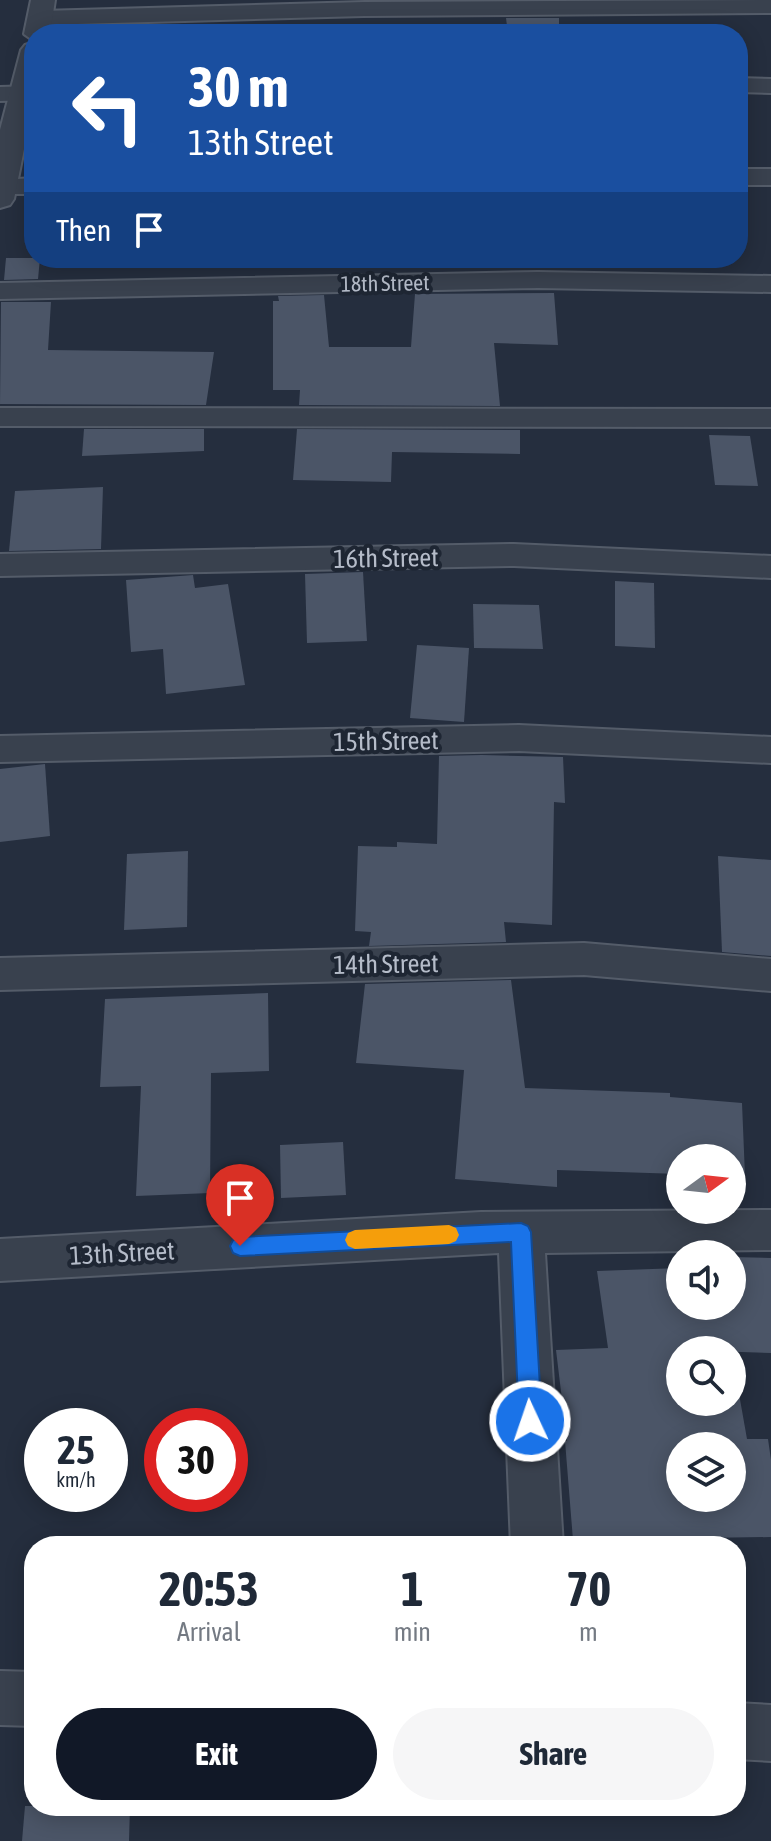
<!DOCTYPE html>
<html lang="en">
<head>
<meta charset="utf-8">
<style>
  :root { --surface:#fff; --page:#f6f6f7; --text:#1f2937; --muted:#747a83; --accent:#111827 }
  body { margin:0; font-family:"Asap Condensed",sans-serif; background:var(--page); color:var(--text); height:100vh; display:flex; flex-direction:column; font-size:30px; white-space:nowrap }
  * { box-sizing:border-box; margin:0 }
  p { font-size:26px; color:var(--muted) }
  .icon { flex:none; width:44px; height:44px; fill:none; stroke:currentColor; stroke-width:2; stroke-linecap:round; stroke-linejoin:round }
  .map { position:relative; flex:1; overflow:hidden }
  .sheet { position:absolute; left:24px; top:1536px; width:722px; height:280px; display:flex; flex-direction:column; background:var(--surface); border-radius:32px; box-shadow:0 4px 20px #0003 }
  .sheet>* { flex:none }
  .guide { position:absolute; left:24px; top:24px; width:724px; height:244px; border-radius:32px; box-shadow:0 4px 20px #0003; background:#1a4fa0; color:#fff; overflow:hidden }
  .needle { width:52px; rotate:75deg }
  .tools { position:absolute; left:666px; top:1144px; display:grid; gap:16px }
  .tools a { display:grid; place-items:center; width:80px; height:80px; border-radius:50%; background:var(--surface); box-shadow:0 4px 20px #0003; font-size:40px }
  .speed { position:absolute; left:24px; top:1408px; display:flex; gap:16px; font-size:40px; font-weight:700; text-align:center }
  .speed>* { display:grid; place-content:center; width:104px; height:104px; border-radius:50%; background:var(--surface); box-shadow:0 4px 20px #0003; line-height:1 }
  .speed small { font-size:20px; font-weight:400 }
  .speed .limit { border:12px solid #d22; background:#fff; color:#111 }
  .pin { position:absolute; display:grid; place-items:center; width:68px; height:68px; color:#fff; margin:-82px -34px; border-radius:50% 50% 50% 0; rotate:-45deg; box-shadow:0 0 8px #0007 }
  .pin .icon { rotate:45deg }
  .me { position:absolute; width:88px; margin:-44px; rotate:357deg; stroke-linejoin:round; filter:drop-shadow(0 0 6px #0008) }
  .turn { display:flex; align-items:center; gap:28px; height:168px; padding:0 32px; font-size:36px }
  .turn .icon { width:104px; height:104px; stroke-width:2.5 }
  .turn b { display:block; font-size:56px; line-height:68px }
  .then { display:flex; align-items:center; height:76px; padding:0 32px; background:#0003; gap:16px; font-size:30px }
  .eta { display:flex; justify-content:space-evenly; align-items:center; height:136px; text-align:center }
  .eta b { font-size:48px; font-weight:700; line-height:56px }
  .action { display:flex; gap:16px; margin-top:auto; padding:16px 32px }
  .action a { flex:1; height:92px; border-radius:48px; background:var(--accent); color:#fff; font-size:32px; font-weight:700; line-height:92px; text-align:center }
  .action a+a { background:var(--page); color:var(--text) }
  .map>svg:first-child { display:block }
  .building { fill:#4b5567; fill-rule:evenodd }
  .lines { fill:none; stroke-linecap:round; stroke-linejoin:round }
  .minor-casing { stroke:#545c69; stroke-width:4 }
  .tertiary-casing { stroke:#545c69; stroke-width:4 }
  .minor { fill:#39414e; fill-rule:evenodd }
  .tertiary { fill:#39414e; fill-rule:evenodd }
  .route { fill:#1a73e8; stroke:#114b97; stroke-width:2 }
  .slow { fill:#f59e0b }
  .labels { text-anchor:middle; dominant-baseline:central; stroke-width:8; stroke-linejoin:round; paint-order:stroke }
  .far-street-label { font-size:22px; fill:#b5bcc9; stroke:#1e2633 }
  .street-label { font-size:26px; fill:#b5bcc9; stroke:#1e2633 }
</style>
</head>
<body>
<div class="map">
<svg width="771" height="1841" viewBox="0 0 771 1841">
  <rect width="100%" height="100%" fill="#252e3e"/>
  <g class="building">
    <polygon points="506,18 559,18 559,34 508,34"/>
    <polygon points="136,25 134,34 90,34 92,27"/>
    <polygon points="6,258 40,258 38,279 4,280"/>
    <polygon points="554,293 558,345 494,343 500,406 299,405 300,390 273,390 273,301 279,301 278,296 324,295 329,347 411,347 415,294"/>
    <polygon points="1,302 51,302 48,350 214,352 206,405 0,404"/>
    <polygon points="84,429 204,429 204,451 82,456"/>
    <polygon points="297,429 520,430 520,454 392,452 391,482 293,480"/>
    <polygon points="709,435 750,436 758,486 715,485"/>
    <polygon points="103,487 101,549 9,551 15,491"/>
    <polygon points="363,572 367,641 307,643 305,574"/>
    <polygon points="193,575 195,588 228,584 245,685 166,694 163,649 131,652 126,580"/>
    <polygon points="615,581 654,583 655,648 615,646"/>
    <polygon points="473,604 539,605 543,649 474,648"/>
    <polygon points="417,645 469,648 464,722 410,718"/>
    <polygon points="482,755 563,757 565,803 554,802 552,925 504,922 506,942 369,946 371,932 355,931 358,846 397,847 397,842 437,844 439,756"/>
    <polygon points="45,764 50,836 0,842 0,769"/>
    <polygon points="188,851 187,927 124,930 127,854"/>
    <polygon points="718,856 771,860 771,956 722,952"/>
    <polygon points="511,980 525,1088 670,1093 670,1097 742,1103 745,1176 732,1175 732,1158 680,1158 680,1174 557,1170 557,1187 455,1179 464,1070 356,1063 365,984"/>
    <polygon points="268,993 269,1071 211,1073 210,1193 136,1196 141,1086 100,1087 105,999"/>
    <polygon points="343,1142 346,1195 281,1198 280,1145"/>
    <path d="M732,1257L771,1258V1353L680,1350V1402H732V1354L747,1439H768L771,1460V1537L573,1540L565,1441H567L556,1350L608,1348L597,1271L680,1268V1306H732ZM680,1446H732V1498H680Z"/>
    <polygon points="25,1806 130,1806 129,1841 22,1841"/>
  </g>
  <g class="lines">
    <g class="minor-casing">
      <g id="minor">
        <polygon points="771,0 771,13 364,16 41,25 33,23 30,18 33,13 41,11 364,2"/>
        <polygon points="738,78 771,79 771,93 738,92"/>
        <polygon points="34,86 34,100 0,101 0,87"/>
        <rect x="738" y="169" width="33" height="16"/>
        <polygon points="34,178 34,194 0,194 0,180"/>
        <polygon points="538,272 771,276 771,292 538,288 0,299 0,283"/>
        <polygon points="0,408 771,409 771,427 0,426"/>
        <polygon points="514,544 771,556 771,578 514,566 0,576 0,554"/>
        <polygon points="519,725 771,737 771,763 519,751 0,762 0,736"/>
        <polygon points="584,943 771,959 771,991 584,975 0,990 0,958"/>
        <polygon points="771,1210 771,1250 545,1253 563,1546 511,1546 499,1253 0,1281 0,1239 481,1212"/>
        <polygon points="0,1671 34,1672 34,1726 0,1725"/>
        <polygon points="736,1703 771,1705 771,1761 736,1759"/>
      </g>
    </g>
    <g class="tertiary-casing">
      <g id="tertiary">
        <polygon points="31,0 55,0 50,34 34,34 34,41 24,34"/>
        <polygon points="34,42 34,99 14,199 10,205 0,208 0,130 21,50 25,45"/>
      </g>
    </g>
    <use href="#minor" class="minor"/>
    <use href="#tertiary" class="tertiary"/>
  </g>
  <polygon class="route" points="521,1223 528,1226 531,1232 542,1421 538,1428 530,1431 522,1428 519,1421 511,1242 240,1256 233,1253 230,1246 233,1240 240,1237"/>
  <polygon class="slow" points="449,1225 456,1228 459,1235 456,1241 449,1244 355,1249 348,1246 345,1240 348,1233 355,1230"/>
  <g class="labels">
    <g class="far-street-label">
      <text transform="translate(385 283) rotate(-1)">18th Street</text>
    </g>
    <g class="street-label">
      <text transform="translate(386 558) rotate(-1)">16th Street</text>
      <text transform="translate(386 741) rotate(-1)">15th Street</text>
      <text transform="translate(386 964) rotate(-1)">14th Street</text>
      <text transform="translate(122 1253) rotate(-3)">13th Street</text>
    </g>
  </g>
</svg>
<div class="tools">
<a><svg class="needle" viewBox="-14 -14 28 28"><path d="M0-13l5 13h-10z" fill="#e53935"/><path d="M0 13l5-13h-10z" fill="#747a83"/></svg></a>
<a><svg class="icon" aria-label="sound" viewBox="0 0 24 24"><path d="M4 9h4l5-4v14l-5-4H4zM17 9q2 3 0 6"/></svg></a>
<a><svg class="icon" aria-label="search" viewBox="0 0 24 24"><circle cx="10" cy="10" r="6"/><path d="M15 15l6 6"/></svg></a>
<a><svg class="icon" aria-label="layers" viewBox="0 0 24 24"><path d="M12 4l9 5-9 5-9-5zM3 14l9 5 9-5"/></svg></a>
</div>
<div class="speed"><div>25<small>km/h</small></div><div class="limit">30</div></div>
<div class="pin" style="left:240px;top:1246px;background:#d93025"><svg class="icon" aria-label="arrive" viewBox="0 0 24 24"><path d="M6 21V4h12l-3 4 3 4H6"/></svg></div>
<svg class="me" style="left:530px;top:1421px" viewBox="-20 -20 40 40"><circle r="17" fill="#1a73e8" stroke="#fff" stroke-width="3"/><path d="M0-11L8 9 0 5-8 9z" fill="#fff"/></svg>
<div class="guide">
<div class="turn"><svg class="icon" aria-label="left" viewBox="0 0 24 24"><path d="M17 20v-9H6M10 6l-5 5 5 5"/></svg><div><b>30 m</b>13th Street</div></div>
<div class="then">Then<svg class="icon" aria-label="arrive" viewBox="0 0 24 24"><path d="M6 21V4h12l-3 4 3 4H6"/></svg></div>
</div>
<section class="sheet">
<div class="eta">
<div><b>20:53</b><p>Arrival</p></div>
<div><b>1</b><p>min</p></div>
<div><b>70</b><p>m</p></div>
</div>
<div class="action"><a>Exit</a><a>Share</a></div>
</section>
</div>
</body>
</html>
